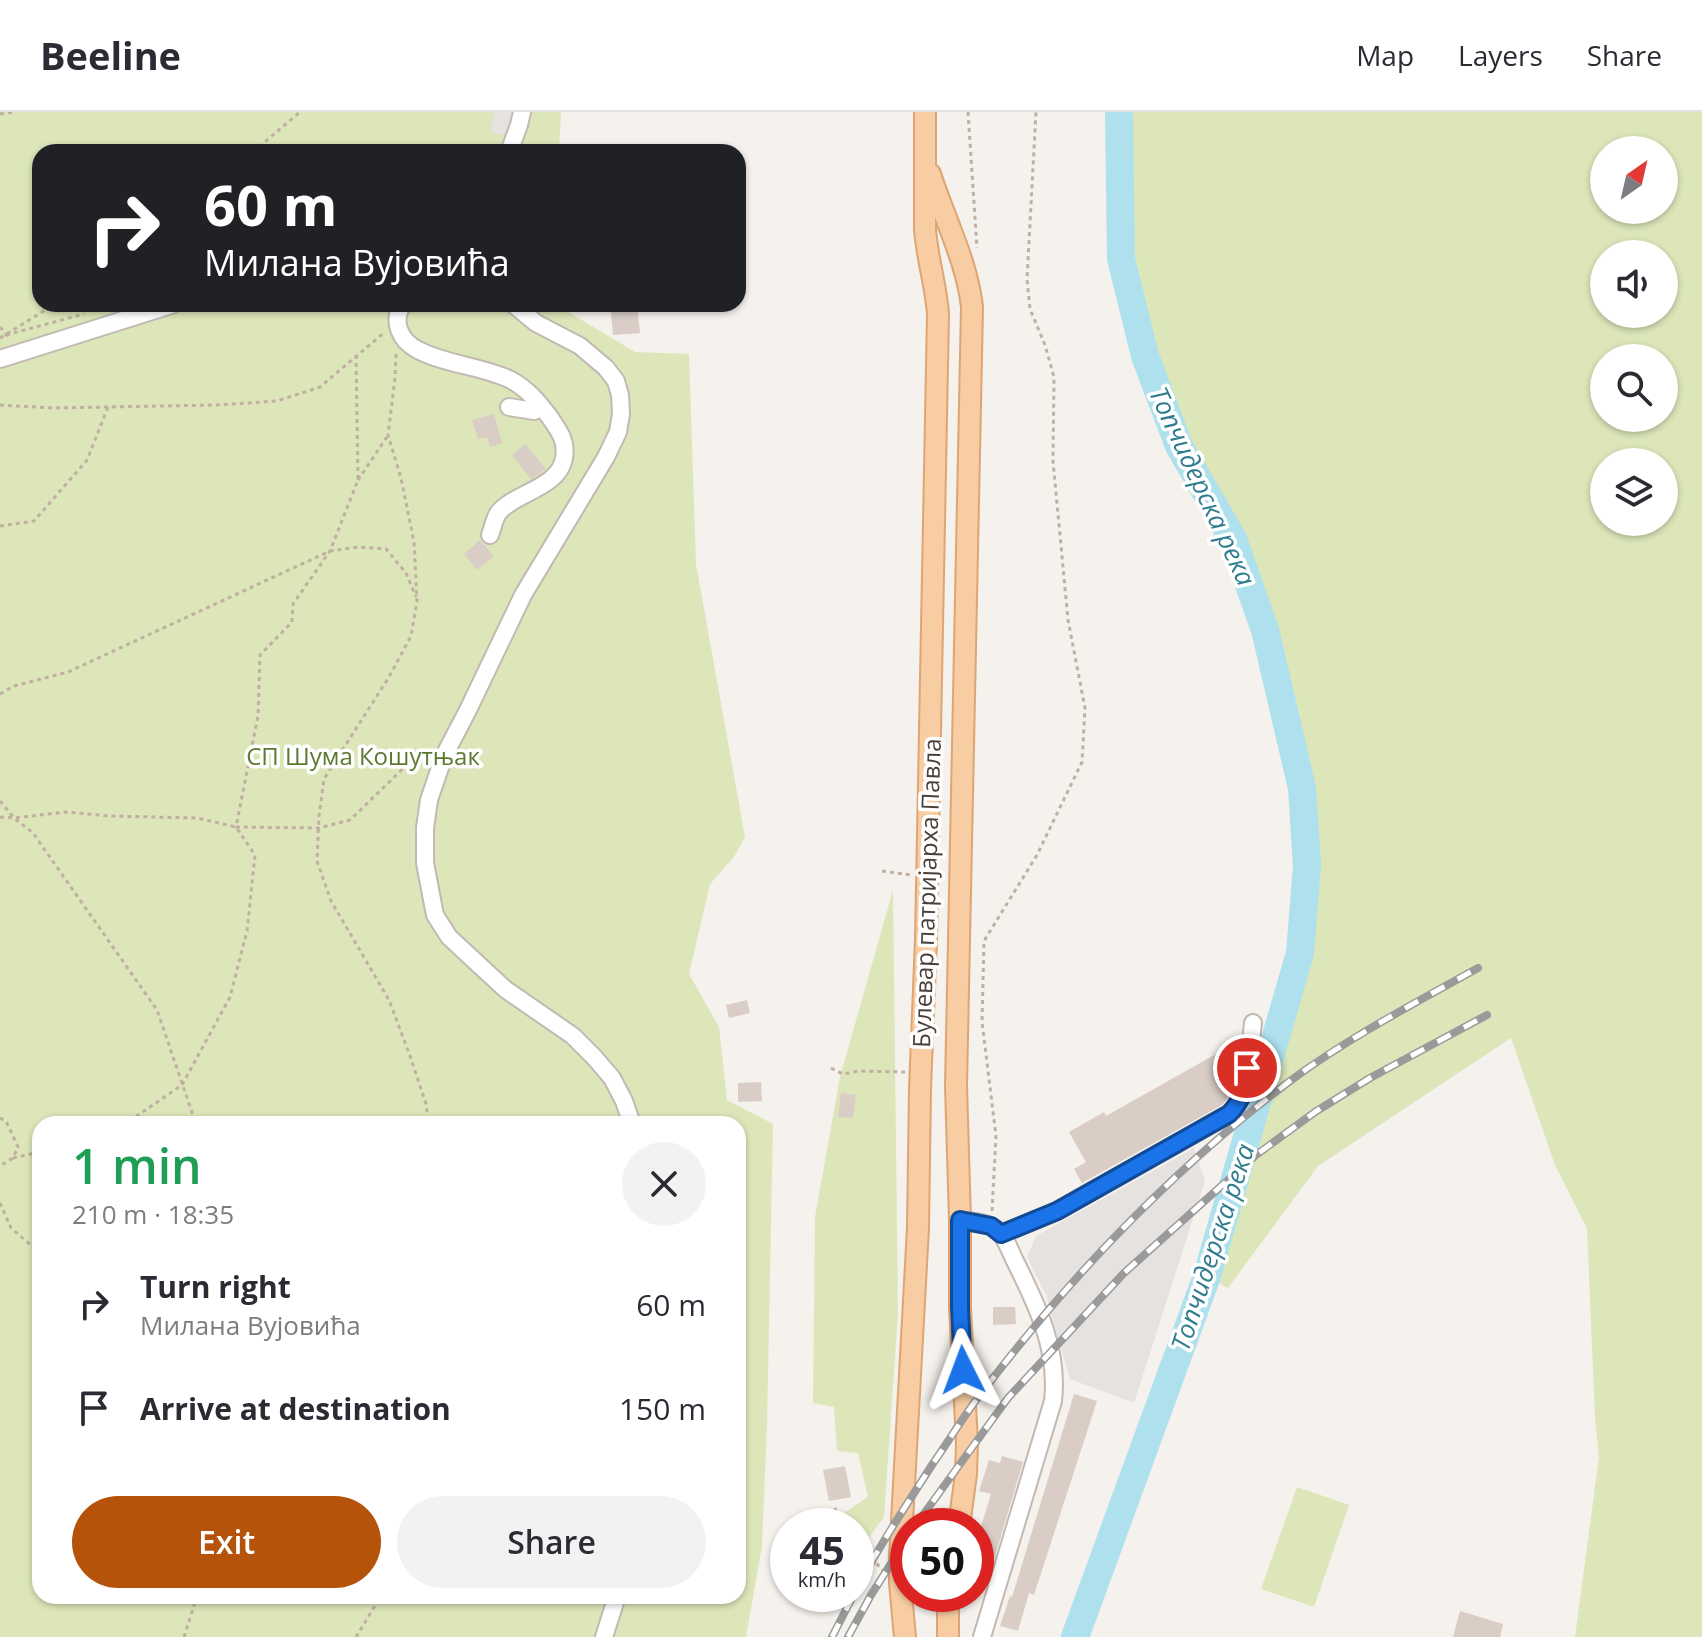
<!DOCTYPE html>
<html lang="en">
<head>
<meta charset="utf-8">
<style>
  :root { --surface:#fff; --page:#f2f2f3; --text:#2b2b33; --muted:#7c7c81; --line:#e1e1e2; --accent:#b45309 }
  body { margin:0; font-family:"Open Sans",sans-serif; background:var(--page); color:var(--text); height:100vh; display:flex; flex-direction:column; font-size:30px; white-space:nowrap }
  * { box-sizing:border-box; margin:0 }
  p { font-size:26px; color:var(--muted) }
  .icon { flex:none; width:44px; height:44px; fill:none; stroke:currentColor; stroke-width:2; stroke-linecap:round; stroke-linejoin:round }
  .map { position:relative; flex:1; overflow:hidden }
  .sheet { position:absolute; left:32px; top:1004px; width:714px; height:488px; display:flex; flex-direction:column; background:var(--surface); border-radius:24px; box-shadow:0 2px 6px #0004 }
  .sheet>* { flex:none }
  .banner { position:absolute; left:32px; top:32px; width:714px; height:168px; border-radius:24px; box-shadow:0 2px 6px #0004; background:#202124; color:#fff; overflow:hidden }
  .needle { width:52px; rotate:34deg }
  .controls { position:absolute; left:1590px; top:24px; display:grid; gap:16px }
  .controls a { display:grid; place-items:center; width:88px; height:88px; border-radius:50%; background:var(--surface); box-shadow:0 2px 6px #0004; font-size:40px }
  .speed { position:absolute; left:770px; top:1396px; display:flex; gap:16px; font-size:40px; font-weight:700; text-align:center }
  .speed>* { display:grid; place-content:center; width:104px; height:104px; border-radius:50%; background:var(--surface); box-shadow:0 2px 6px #0004; line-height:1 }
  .speed small { font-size:20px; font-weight:400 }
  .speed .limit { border:12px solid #d22; background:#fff; color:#111 }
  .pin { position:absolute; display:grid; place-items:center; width:68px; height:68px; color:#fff; margin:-34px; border:4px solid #fff; border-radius:50%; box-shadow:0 2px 8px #0007 }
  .me { position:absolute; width:88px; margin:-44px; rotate:357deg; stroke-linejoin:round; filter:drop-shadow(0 0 6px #0008) }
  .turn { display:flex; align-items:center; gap:28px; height:168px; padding:0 40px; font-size:36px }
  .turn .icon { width:104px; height:104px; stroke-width:2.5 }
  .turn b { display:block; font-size:56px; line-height:68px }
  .round { display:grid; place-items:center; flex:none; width:84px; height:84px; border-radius:42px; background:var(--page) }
  .headline { display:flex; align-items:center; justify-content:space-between; height:136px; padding:0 40px }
  h1 { font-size:48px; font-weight:600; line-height:60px; color:#1e9e55 }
  .action { display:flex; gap:16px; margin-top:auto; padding:16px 40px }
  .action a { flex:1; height:92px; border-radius:48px; background:var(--accent); color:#fff; font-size:32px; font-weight:600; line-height:92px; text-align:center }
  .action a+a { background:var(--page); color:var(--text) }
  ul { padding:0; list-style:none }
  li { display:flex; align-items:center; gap:24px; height:104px; padding:0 40px }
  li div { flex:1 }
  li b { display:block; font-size:30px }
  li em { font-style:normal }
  header { display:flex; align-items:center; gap:48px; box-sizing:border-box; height:112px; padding:0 40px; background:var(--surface); border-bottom:2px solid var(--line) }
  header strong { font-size:38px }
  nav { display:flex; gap:44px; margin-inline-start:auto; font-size:28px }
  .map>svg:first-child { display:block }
  .green { fill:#dce6b9; fill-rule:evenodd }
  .parking { fill:#e5e2e0 }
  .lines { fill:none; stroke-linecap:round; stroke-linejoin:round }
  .river { stroke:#aee1ed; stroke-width:28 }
  .building { fill:#d9cdc6 }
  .minor-casing { stroke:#c3b9b2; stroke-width:20 }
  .major-casing { stroke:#dda573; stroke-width:24 }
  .path { stroke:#c1afa2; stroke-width:3; stroke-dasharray:4 4; stroke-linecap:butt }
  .minor { stroke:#fff; stroke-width:16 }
  .major { stroke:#f8cda3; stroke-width:20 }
  .rail-casing { stroke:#9a9a9a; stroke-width:8 }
  .rail { stroke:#fff; stroke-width:5; stroke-dasharray:15; stroke-linecap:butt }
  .route-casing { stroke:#114b97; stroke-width:20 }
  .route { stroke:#1a73e8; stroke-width:14 }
  .labels { text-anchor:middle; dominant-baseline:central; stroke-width:7; stroke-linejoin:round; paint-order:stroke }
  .park-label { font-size:24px; fill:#5c7930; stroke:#fff }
  .street-label { font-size:24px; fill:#4a403a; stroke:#fff }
  .water-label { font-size:26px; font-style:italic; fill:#317d90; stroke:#fff }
</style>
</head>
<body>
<header>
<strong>Beeline</strong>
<nav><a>Map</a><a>Layers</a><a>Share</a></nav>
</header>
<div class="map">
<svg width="1702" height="1525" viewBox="0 0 1702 1525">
  <rect width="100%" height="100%" fill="#f5f1ed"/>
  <g class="green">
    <path d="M0,0H561L559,40H40V192H562V196L635,240L689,242L696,452L745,725L734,745L710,772L689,862L719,915L727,988L773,1012L767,1312L762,1434L746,1525H0ZM40,1012H738V1484H40Z"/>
    <path d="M1119,0H1702V1525H1575L1599,1345L1595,1305L1587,1117L1555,1053L1511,926L1318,1054L1228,1176L1207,1164L1300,841L1307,753L1302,676L1265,518L1233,427L1179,334L1145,244L1121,147ZM1664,38V98H1604V38ZM1664,142V202H1604V142ZM1664,246V306H1604V246ZM1664,350V410H1604V350Z"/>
    <polygon points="893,778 898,1202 884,1405 866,1429 844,1401 868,1385 858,1341 837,1339 834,1295 813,1291 815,1105 840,965"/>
    <polygon points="1297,1375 1349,1393 1314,1495 1261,1477"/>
  </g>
  <g class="parking">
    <polygon points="494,0 512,0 507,24 490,20"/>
    <polygon points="1194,1036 1205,1069 1134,1291 1070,1267 1046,1183 1027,1145 1036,1124"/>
  </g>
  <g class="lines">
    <polyline class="river" points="1075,1525 1207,1164 1300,841 1307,753 1302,676 1265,518 1233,427 1179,334 1145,244 1121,147 1119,0"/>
  </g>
  <g class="building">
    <polygon points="610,192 637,192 640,221 613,223"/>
    <polygon points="494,302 502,331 490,335 487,325 478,327 472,308"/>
    <polygon points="525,332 546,357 531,367 512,343"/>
    <polygon points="480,428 494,444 477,458 464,442"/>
    <polygon points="747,888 750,901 729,906 726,893"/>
    <polygon points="1216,942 1234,973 1227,987 1222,993 1082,1071 1074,1057 1086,1050 1069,1020 1104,1000 1106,1004"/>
    <polygon points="761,970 762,989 738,990 738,971"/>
    <polygon points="841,981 856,983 853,1006 838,1005"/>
    <polygon points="993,1195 1015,1195 1016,1212 993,1213"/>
    <polygon points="1074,1282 1097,1289 1034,1483 1029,1481 1018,1519 1000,1514 1010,1484 1012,1485"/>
    <polygon points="1002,1344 1023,1350 986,1474 976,1471 976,1430 991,1382 979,1379 989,1348 1000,1351"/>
    <polygon points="845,1354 851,1385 829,1389 823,1358"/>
    <polygon points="1460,1499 1503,1512 1500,1525 1453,1525"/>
  </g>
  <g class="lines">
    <g class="minor-casing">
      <g id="minor">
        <polyline points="509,40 519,13 522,0"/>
        <path d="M403,192C391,209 400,229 418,238C447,253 482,254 511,268C528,277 540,292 551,307C560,320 567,330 564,346C559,376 516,380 499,400C494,406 493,416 490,423"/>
        <polyline points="513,192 536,211 580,234 606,256 616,269 620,283 621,302 618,320 606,345 523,483 468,598 444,644 429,688 425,716 425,751 435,803 449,825 505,877 573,924 594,945 612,966 624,989 632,1012"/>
        <polyline points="0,247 174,192"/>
        <polyline points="509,295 534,299 542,296"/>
        <path d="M960,1108C971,1110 987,1110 996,1117C1005,1123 1010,1139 1015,1149C1037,1193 1059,1238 1053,1289L982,1525"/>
        <path d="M1001,1122L1057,1099L1229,1002C1252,980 1249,941 1253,911"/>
        <polyline points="604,1525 617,1484"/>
      </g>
    </g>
    <g class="major-casing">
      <g id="major">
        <path d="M930,62C944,106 967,149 972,195L956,974L960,1108V1196L967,1331L966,1362L959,1414"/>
        <path d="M905,1525L900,1471V1446L918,1116L920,977L926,827L938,202C936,173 927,146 925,117V0"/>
        <polyline points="948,1525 948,1482"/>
      </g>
    </g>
    <g class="path">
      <polyline points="968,0 977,136"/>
      <polyline points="0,2 14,0"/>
      <polyline points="253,40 300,0"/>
      <polyline points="0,215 8,225"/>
      <polyline points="6,223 84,202"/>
      <polyline points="0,226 55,192"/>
      <polyline points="396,242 395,266 388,323 401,366 414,430 417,489 411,524 389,565 324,667 319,704 317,749 331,789 389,888 410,944 426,992 429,1012"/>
      <polyline points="356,243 358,368 330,439 293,492 292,510 260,543 258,604 236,715 319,716 350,708 419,641 427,642"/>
      <polyline points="0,293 52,296 217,293 277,289 320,275 385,220"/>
      <polyline points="358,368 387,325"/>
      <polyline points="0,414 34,409 87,348 108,295"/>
      <polyline points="0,582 14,574 68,560 330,439 358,435 386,437 406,461 416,485"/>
      <polyline points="0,689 14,706 33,721 157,898 196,1012"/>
      <polyline points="0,705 14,706 66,700 110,704 197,706 236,715 255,743 247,819 230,885 182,973 125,1012"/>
      <polyline points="882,759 911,763"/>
      <polyline points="831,956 843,962 858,959 905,960"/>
      <polyline points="0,1006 6,1009 18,1035 13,1046 0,1054"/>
      <polyline points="13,1046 40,1040"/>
      <polyline points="0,1091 11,1116 40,1141"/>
      <polyline points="992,1099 996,1024 982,910 984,829 1037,743 1082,650 1085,596 1068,508 1053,349 1054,265 1045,233 1030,197 1027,167 1036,0"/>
      <polyline points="835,1396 837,1403 846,1414"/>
      <polyline points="856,1427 883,1459"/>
      <polyline points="184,1525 197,1484"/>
      <polyline points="356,1525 381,1484"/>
    </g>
    <use href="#minor" class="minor"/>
    <use href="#major" class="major"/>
    <g class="rail-casing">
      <g id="rail">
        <polyline points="915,1414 1008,1286 1124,1161 1256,1043 1315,1000 1370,966 1487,903"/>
        <path d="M856,1478C878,1435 906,1394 932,1353C948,1330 963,1305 980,1283C1068,1167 1170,1060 1286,972C1346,927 1413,892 1478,856"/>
        <polyline points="832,1525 854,1482"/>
        <polyline points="848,1525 871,1483 908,1425"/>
      </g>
    </g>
    <use href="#rail" class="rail"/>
  </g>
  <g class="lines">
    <g class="route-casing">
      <path id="route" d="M963,1258L960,1196V1108L991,1114L1001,1122L1057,1099L1229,1002C1243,988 1245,976 1247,956"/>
    </g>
    <use href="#route" class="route"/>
  </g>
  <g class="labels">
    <g class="park-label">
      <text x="363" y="643">СП Шума Кошутњак</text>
    </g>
    <g class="street-label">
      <text transform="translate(926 781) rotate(-88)">Булевар патријарха Павла</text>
    </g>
    <g class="water-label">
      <text transform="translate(1203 374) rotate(65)">Топчидерска река</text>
      <text transform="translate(1212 1135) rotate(-72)">Топчидерска река</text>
    </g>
  </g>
</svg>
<div class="controls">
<a><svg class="needle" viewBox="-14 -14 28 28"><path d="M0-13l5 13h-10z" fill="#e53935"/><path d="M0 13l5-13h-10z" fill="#7c7c81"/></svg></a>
<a><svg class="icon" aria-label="sound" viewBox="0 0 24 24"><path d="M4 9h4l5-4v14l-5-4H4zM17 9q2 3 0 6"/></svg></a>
<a><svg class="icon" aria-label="search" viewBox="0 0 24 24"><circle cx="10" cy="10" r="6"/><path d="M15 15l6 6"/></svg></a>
<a><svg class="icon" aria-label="layers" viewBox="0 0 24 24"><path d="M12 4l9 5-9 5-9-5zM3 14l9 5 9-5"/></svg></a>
</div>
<div class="speed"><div>45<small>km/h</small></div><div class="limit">50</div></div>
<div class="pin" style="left:1247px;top:956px;background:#d93025"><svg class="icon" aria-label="arrive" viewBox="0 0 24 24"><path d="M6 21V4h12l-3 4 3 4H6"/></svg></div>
<svg class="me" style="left:963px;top:1258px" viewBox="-20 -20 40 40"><path d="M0-17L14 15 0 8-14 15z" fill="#1a73e8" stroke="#fff" stroke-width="4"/></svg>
<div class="banner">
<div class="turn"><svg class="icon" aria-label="right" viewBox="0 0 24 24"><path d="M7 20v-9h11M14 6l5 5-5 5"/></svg><div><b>60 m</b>Милана Вујовића</div></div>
</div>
<section class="sheet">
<div class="headline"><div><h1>1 min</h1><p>210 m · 18:35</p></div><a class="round"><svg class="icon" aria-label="close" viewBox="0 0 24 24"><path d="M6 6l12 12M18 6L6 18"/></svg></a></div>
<ul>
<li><svg class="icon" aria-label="right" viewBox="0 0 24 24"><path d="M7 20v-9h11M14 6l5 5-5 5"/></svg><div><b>Turn right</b><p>Милана Вујовића</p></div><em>60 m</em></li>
<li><svg class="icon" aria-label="arrive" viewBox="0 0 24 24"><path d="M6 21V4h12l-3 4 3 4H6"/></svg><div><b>Arrive at destination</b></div><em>150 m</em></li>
</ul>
<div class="action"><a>Exit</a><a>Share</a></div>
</section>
</div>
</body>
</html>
